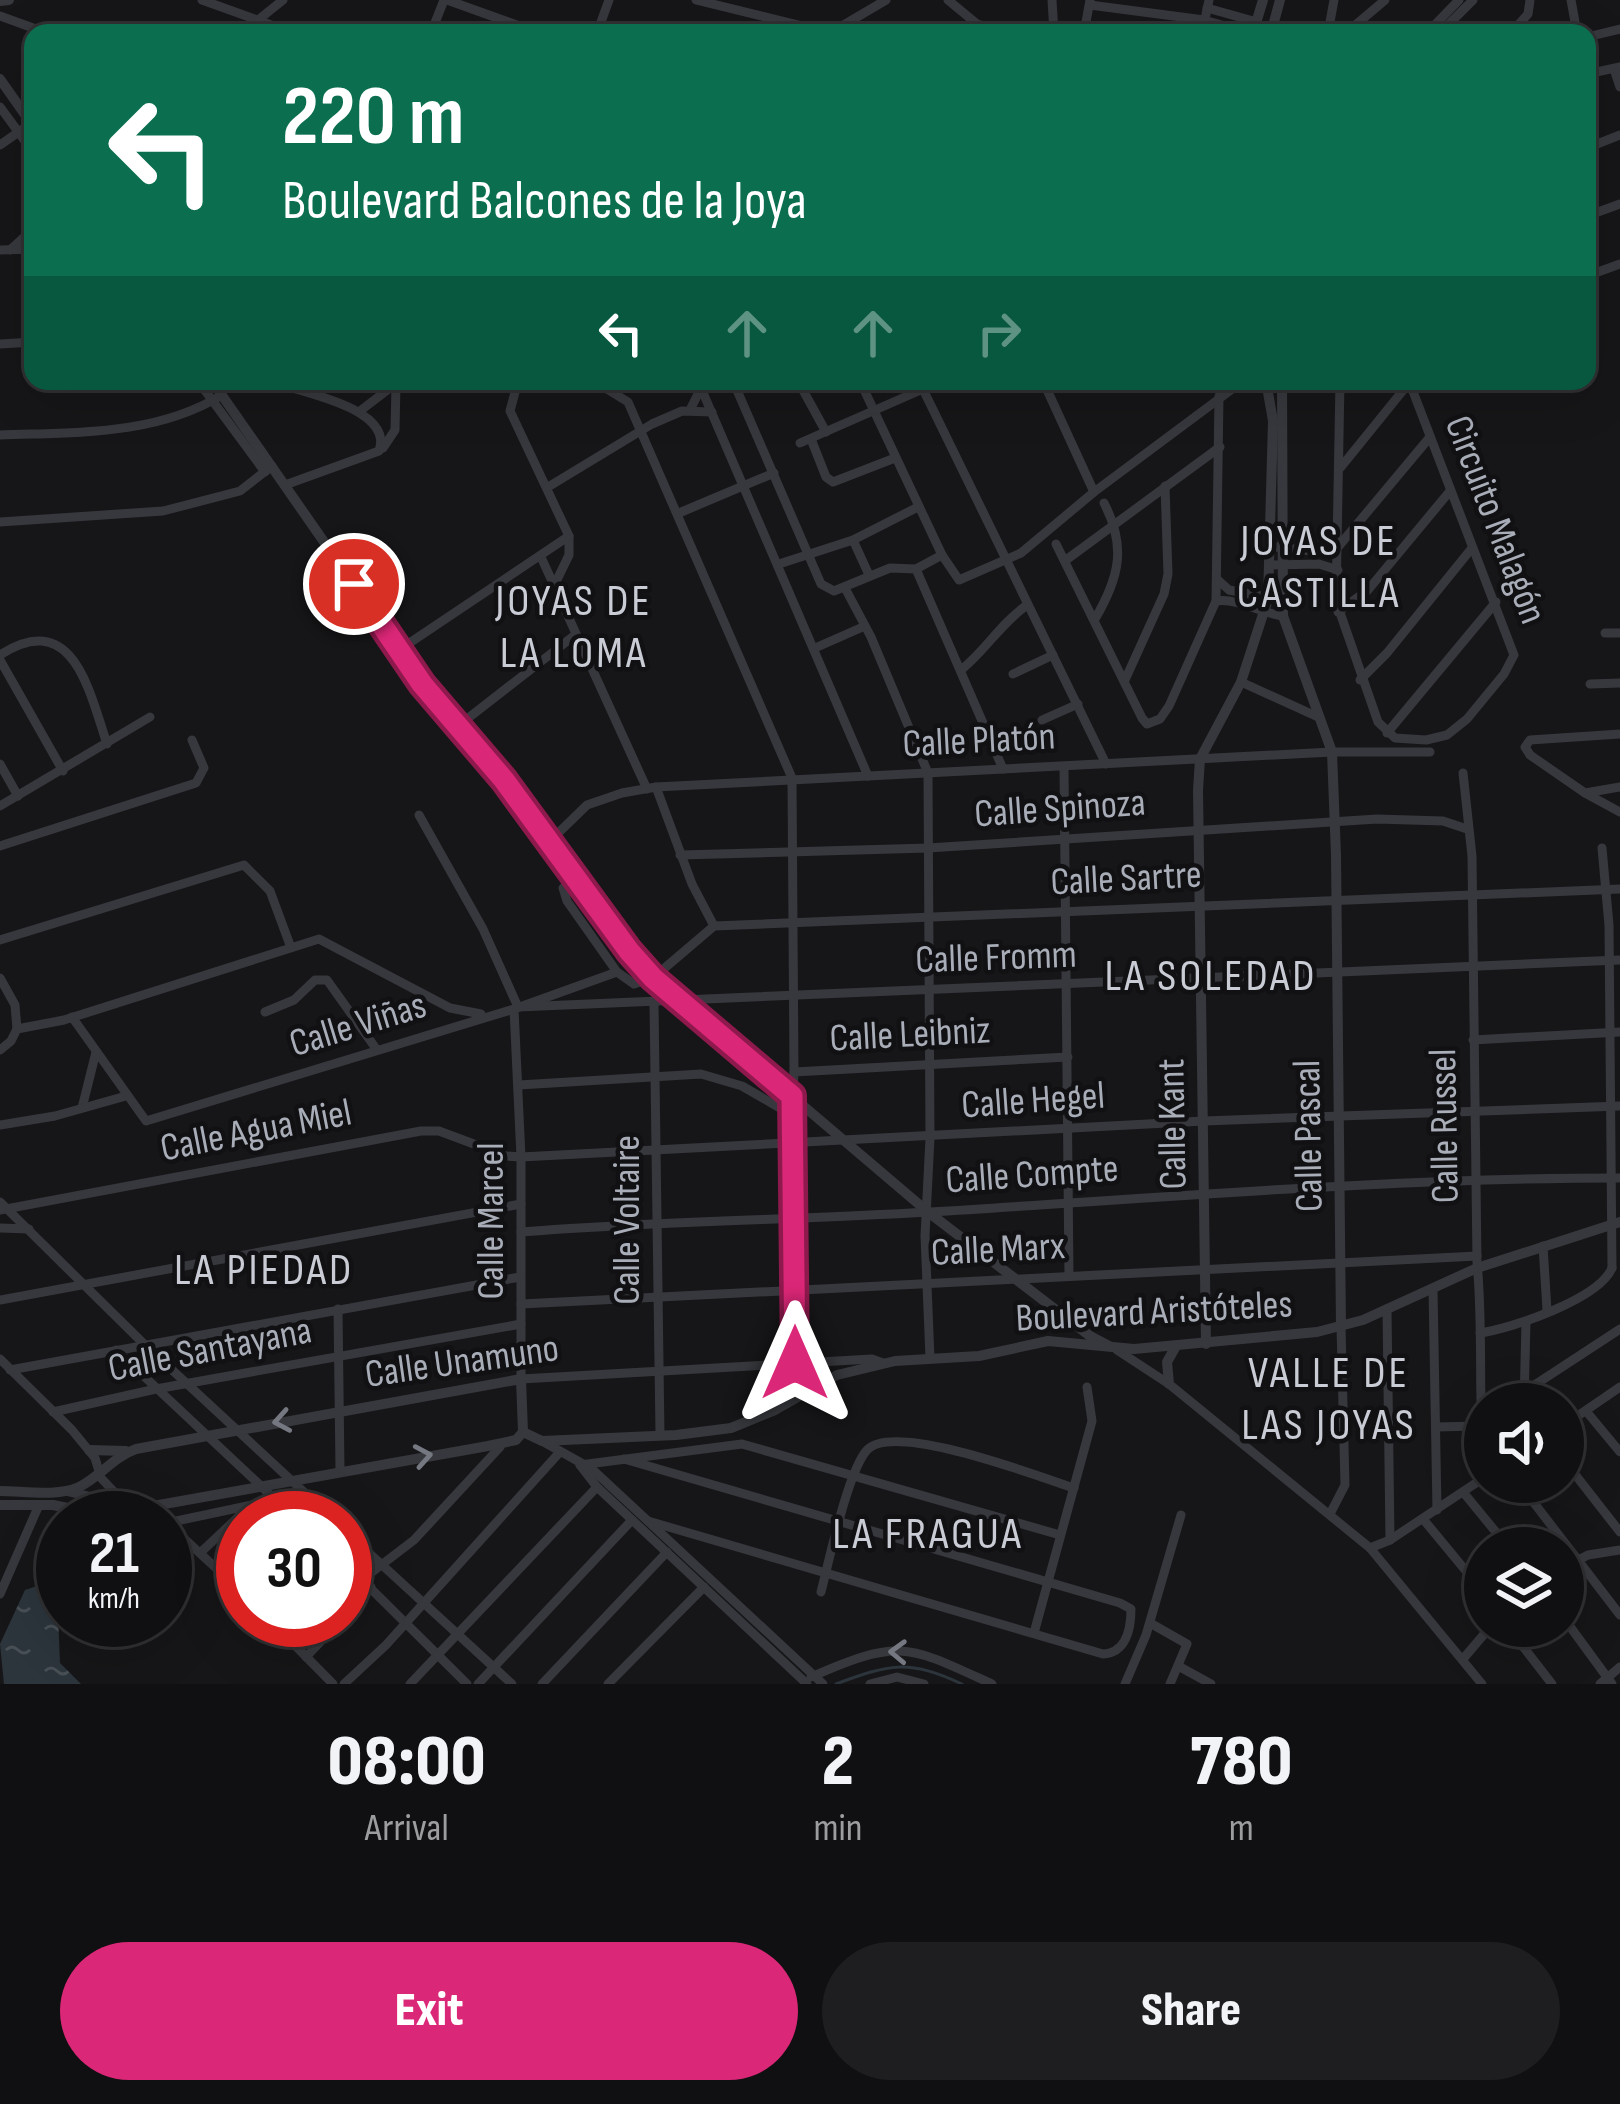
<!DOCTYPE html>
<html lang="en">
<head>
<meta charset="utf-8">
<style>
  :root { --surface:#101012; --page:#1e1e20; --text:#f1f3f6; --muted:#9c9d9f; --line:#303032; --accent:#db2777 }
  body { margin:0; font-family:"Sofia Sans Condensed",sans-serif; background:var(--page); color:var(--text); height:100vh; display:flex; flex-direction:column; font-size:45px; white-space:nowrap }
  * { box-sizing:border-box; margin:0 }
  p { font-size:39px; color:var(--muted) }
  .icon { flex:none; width:66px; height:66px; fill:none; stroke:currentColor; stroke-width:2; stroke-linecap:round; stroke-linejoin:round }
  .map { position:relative; height:1684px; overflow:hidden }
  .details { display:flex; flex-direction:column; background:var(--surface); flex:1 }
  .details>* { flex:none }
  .top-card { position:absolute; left:24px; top:24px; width:1572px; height:366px; border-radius:24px; box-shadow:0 12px 48px #0002,0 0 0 3px var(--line); background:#0b6e4f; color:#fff; overflow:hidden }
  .controls { position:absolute; left:1464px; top:1383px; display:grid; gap:24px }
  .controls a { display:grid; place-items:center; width:120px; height:120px; border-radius:50%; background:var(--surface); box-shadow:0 12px 48px #0002,0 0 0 3px var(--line); font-size:60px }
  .speed { position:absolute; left:36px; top:1491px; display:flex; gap:24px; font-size:60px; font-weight:700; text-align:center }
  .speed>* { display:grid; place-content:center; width:156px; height:156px; border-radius:50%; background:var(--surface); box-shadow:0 12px 48px #0002,0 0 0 3px var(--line); line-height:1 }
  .speed small { font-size:30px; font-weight:400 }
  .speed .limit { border:18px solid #d22; background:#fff; color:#111 }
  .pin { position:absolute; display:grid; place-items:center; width:102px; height:102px; color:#fff; margin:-51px; border:6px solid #fff; border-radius:50%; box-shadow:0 3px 12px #0007 }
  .me { position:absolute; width:132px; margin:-66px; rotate:0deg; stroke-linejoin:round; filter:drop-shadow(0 0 9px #0008) }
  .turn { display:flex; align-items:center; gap:42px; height:252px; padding:0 60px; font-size:54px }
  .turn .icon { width:156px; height:156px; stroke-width:2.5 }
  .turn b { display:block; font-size:84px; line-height:102px }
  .lanes { display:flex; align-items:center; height:114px; padding:0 60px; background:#0003; justify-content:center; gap:60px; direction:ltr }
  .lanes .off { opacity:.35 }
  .eta { display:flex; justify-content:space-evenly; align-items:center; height:204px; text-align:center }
  .eta b { font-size:72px; font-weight:800; line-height:84px }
  .button { display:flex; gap:24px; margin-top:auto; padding:24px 60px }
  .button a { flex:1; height:138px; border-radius:72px; background:var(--accent); color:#fff; font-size:48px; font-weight:800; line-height:138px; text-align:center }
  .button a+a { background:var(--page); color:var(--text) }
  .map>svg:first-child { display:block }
  .water { fill:url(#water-ripples) }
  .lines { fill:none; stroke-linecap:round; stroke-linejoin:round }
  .stream { stroke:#2c353c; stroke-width:3 }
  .minor { stroke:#37383d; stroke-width:9 }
  .tertiary { stroke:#37383d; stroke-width:10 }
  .oneway { stroke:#757881 }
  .route-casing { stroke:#8e194d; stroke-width:30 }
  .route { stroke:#db2777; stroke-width:21 }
  .labels { text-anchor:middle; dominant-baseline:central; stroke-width:9; stroke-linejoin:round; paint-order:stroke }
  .street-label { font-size:39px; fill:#a8adb8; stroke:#111113 }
  .quarter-label { font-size:45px; letter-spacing:3px; fill:#c9ccd4; stroke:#111113 }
</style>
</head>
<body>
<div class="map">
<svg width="1620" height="1684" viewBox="0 0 1620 1684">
  <defs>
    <pattern id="water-ripples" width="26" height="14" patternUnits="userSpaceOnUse" patternTransform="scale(3)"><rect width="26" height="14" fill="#2c353c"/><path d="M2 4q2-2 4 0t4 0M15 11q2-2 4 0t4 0" fill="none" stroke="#485056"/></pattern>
  </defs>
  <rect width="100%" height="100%" fill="#161618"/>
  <polygon class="water" points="40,1585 58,1616 60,1663 81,1684 4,1684 0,1644 25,1590"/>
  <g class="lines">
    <path class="stream" d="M836,1684C890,1664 908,1659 962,1684"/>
    <g class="minor">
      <polyline points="202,0 293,33"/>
      <polyline points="447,0 539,33"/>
      <polyline points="696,0 831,33"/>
      <polyline points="948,0 977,24 1013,33"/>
      <polyline points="1052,0 1054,33"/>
      <polyline points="1571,0 1577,33"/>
      <polyline points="1090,5 1204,20 1250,33"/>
      <polyline points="1207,8 1257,22"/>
      <polyline points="0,16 47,33"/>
      <polyline points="242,33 283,0"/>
      <polyline points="431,33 444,0"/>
      <polyline points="597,33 609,0"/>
      <polyline points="830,33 886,0"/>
      <polyline points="1084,33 1090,0"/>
      <polyline points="1202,33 1209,0"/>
      <polyline points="1328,33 1334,0"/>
      <polyline points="1346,33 1385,0"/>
      <polyline points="1427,33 1459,0"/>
      <polyline points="1440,33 1473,0"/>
      <polyline points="1511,33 1528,14 1530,0"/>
      <polyline points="1587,37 1620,29"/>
      <polyline points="1614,69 1620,87"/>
      <polyline points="1587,74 1620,67"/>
      <polyline points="0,107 33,152"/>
      <polyline points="0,145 33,122"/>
      <polyline points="1587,148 1620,135"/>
      <polyline points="1587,216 1620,204"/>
      <polyline points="0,250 33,249"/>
      <polyline points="10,250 33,229"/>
      <polyline points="1587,276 1620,264"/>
      <polyline points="0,344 33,342"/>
      <polyline points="198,381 265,472"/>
      <path d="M268,381C298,391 395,408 379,451L285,485"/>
      <polyline points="518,381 510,411 569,536 569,555 554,586"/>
      <polyline points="594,381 628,402 792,778 794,1072"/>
      <polyline points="698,381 868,776"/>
      <polyline points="733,381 821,584 834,591 890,568 916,569 942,555"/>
      <polyline points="798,381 826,432"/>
      <polyline points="860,381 942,555 959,580 1021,553 1094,492 1243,381"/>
      <polyline points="919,381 1106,764"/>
      <polyline points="1043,381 1094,492"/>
      <polyline points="1340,381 1336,601 1378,722 1395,738 1426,740 1447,735 1467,719 1504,674 1514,655 1409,381"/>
      <polyline points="690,410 701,388 715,381"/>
      <polyline points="360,411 399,381"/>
      <path d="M0,435C75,432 155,436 222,395"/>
      <polyline points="811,439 826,477 833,482 895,458"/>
      <polyline points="800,443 923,389"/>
      <polyline points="383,448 395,430 396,384"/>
      <polyline points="1341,467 1409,383"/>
      <polyline points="548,487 652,424 682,411 712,412"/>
      <polyline points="679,513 774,473"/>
      <polyline points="0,522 163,511 240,491 272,466"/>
      <polyline points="853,540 869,575"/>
      <polyline points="1056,544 1142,718 1147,724 1160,719 1169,706 1216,601 1219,396"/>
      <polyline points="1277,547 1320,552 1338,547 1430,437"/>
      <polyline points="541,557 647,789"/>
      <polyline points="1066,560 1220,447"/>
      <polyline points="779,564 853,540 918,507"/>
      <polyline points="1271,565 1319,564 1338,570"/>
      <polyline points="916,569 1003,769"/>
      <polyline points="1218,580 1229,590 1282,600"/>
      <polyline points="845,588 871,637 928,773 930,1138 925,1236 930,1358"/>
      <path d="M1216,601C1239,598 1260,613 1283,616"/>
      <polyline points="1338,612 1368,590 1450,491"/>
      <path d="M1095,619C1119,578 1127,547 1104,503"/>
      <polyline points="1605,633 1620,633"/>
      <polyline points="815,648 865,626"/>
      <polyline points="399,650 569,536"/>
      <path d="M0,655C73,608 89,690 107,744"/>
      <polyline points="0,660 63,771"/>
      <path d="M961,670C986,650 1000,624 1027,605"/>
      <polyline points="1013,674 1053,655"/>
      <polyline points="1125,680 1164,594 1168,574 1165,486"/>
      <polyline points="1360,680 1387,653 1472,548"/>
      <polyline points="1241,682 1318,717"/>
      <polyline points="1590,684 1620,683"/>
      <polyline points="1042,720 1078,704"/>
      <polyline points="458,726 575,635"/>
      <polyline points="1387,733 1496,602"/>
      <polyline points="1620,734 1530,740 1525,747 1530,755 1585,793 1620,812"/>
      <polyline points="0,764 18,796"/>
      <polyline points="1064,767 1069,1276"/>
      <path d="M1463,773L1472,856L1477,1262C1484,1334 1477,1405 1485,1477"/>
      <polyline points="656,787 692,884 714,926"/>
      <polyline points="1585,793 1620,787"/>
      <polyline points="0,806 150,717"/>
      <polyline points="419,815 483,929 518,1007 1620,960"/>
      <polyline points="549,842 587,805 622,793 656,787 1332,752 1430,752"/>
      <polyline points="0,846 196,783 204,768 192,740"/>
      <polyline points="1602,848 1609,925 1612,1268"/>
      <polyline points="680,855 928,848 1377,819 1443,821 1467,829"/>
      <polyline points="574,878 563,888 567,901 617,972 634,984 653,978 714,926 1620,889"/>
      <polyline points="0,940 244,865 270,891 290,945"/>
      <polyline points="0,978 15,1005 17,1029"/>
      <polyline points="654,1004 660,1435"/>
      <polyline points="514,1009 521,1157 521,1379 872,1359 883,1363"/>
      <polyline points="265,1012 294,1000 315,980 327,980 377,1050"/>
      <polyline points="72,1017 146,1121 514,1009 617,972"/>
      <polyline points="1473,1040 1620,1032"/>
      <polyline points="0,1050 11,1041 17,1029 64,1020 319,939 450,1008 481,1014"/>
      <polyline points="519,1085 701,1074 742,1086 792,1115 794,1072 1068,1057"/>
      <polyline points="82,1108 96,1052"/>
      <polyline points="792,1115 795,1398"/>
      <polyline points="0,1125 55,1116 126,1096"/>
      <polyline points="0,1202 144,1344 332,1518"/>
      <polyline points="0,1210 421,1131 439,1131 506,1156 521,1157 1204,1121 1620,1106"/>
      <polyline points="0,1228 29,1229"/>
      <path d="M521,1232C657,1221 793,1220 930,1212C1160,1198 1390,1178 1620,1178"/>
      <polyline points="1543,1246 1547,1310"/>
      <polyline points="1433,1289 1437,1510"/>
      <polyline points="0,1300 521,1204"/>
      <polyline points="521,1304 1477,1256"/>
      <polyline points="338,1309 340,1471"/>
      <polyline points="1387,1310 1390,1540"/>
      <path d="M1480,1333C1513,1328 1599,1299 1612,1268"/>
      <polyline points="116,1350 295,1518"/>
      <polyline points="1117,1350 1169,1384 1370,1548 1482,1684"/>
      <polyline points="0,1359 72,1430 95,1458 101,1478 118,1496 160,1518"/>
      <polyline points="10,1370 520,1277"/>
      <polyline points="1524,1392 1620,1329"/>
      <polyline points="1524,1404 1526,1322"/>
      <polyline points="1586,1411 1620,1452"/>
      <polyline points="53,1412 156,1389 521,1324"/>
      <polyline points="1563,1426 1620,1387"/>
      <polyline points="1436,1427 1479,1426"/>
      <polyline points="542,1441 592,1469 823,1684"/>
      <path d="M624,1459L1120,1603L1131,1609C1131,1629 1126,1653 1103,1654L648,1521"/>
      <polyline points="1563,1459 1620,1532"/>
      <polyline points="580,1465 742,1444 1060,1535"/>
      <polyline points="580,1465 597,1487 807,1684"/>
      <polyline points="1518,1482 1620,1615"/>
      <polyline points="66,1491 125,1505"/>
      <polyline points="1463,1492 1509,1548"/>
      <polyline points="1330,1514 1345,1485 1341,1327"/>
      <polyline points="305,1518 318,1504"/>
      <polyline points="1423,1519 1485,1594"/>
      <polyline points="165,1521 243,1593"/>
      <polyline points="167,1523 276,1500"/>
      <polyline points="345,1531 512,1684"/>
      <polyline points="1370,1548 1390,1540 1485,1477"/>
      <polyline points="200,1553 249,1507"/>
      <polyline points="345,1563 467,1684"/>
      <polyline points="1563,1568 1588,1555 1620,1550"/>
      <polyline points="363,1579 414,1540 500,1447"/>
      <path d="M821,1592C829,1561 848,1471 867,1450C894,1421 1037,1476 1074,1488"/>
      <polyline points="0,1594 39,1505"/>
      <polyline points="345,1615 371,1587"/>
      <polyline points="1563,1617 1612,1684"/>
      <polyline points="270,1620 333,1684"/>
      <polyline points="1150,1623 1187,1644 1170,1684"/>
      <polyline points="1507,1626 1552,1684"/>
      <polyline points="1034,1633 1092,1421 1087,1387"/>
      <polyline points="306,1657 341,1620"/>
      <polyline points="1463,1659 1491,1626"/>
      <polyline points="1180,1667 1211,1684"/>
      <path d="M811,1677C900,1638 907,1645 992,1684"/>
      <polyline points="344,1684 386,1645 559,1453"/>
      <polyline points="410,1684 597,1487"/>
      <polyline points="478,1684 632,1520"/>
      <polyline points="542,1684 667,1552"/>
      <polyline points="608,1684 704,1587"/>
      <polyline points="870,1684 897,1677 924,1684"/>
      <polyline points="1125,1684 1146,1635 1181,1515"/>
      <polyline points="1600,1684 1620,1667"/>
    </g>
    <g class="tertiary">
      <polyline points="0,1 9,0"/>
      <polyline points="1253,33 1263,0"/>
      <polyline points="1271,33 1280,0"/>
      <polyline points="0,79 33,126"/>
      <polyline points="212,381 423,684 504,780 602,919 653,978 928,1212 1090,1336 1109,1346"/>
      <polyline points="1282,381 1283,616 1332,752 1336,855 1341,1327"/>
      <polyline points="1206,1344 1198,790 1200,759 1241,682 1268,599 1273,421 1266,381"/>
      <polyline points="1169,1384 1167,1362 1176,1346"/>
      <polyline points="523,1432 542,1441 676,1435 731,1428 775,1410 837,1375 895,1361 979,1356 1048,1341 1134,1349 1317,1332 1363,1320 1477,1268 1620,1222"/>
      <polyline points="89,1450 126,1451"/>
      <path d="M0,1491C23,1491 57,1497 79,1487C100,1477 113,1457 136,1449L521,1379L523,1432"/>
      <polyline points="0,1505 53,1505 117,1518"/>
      <polyline points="128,1518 142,1508 488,1446 516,1440 523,1432"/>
    </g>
  </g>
  <defs><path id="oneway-chevron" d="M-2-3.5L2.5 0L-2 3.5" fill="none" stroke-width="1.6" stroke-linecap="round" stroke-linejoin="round" transform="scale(3)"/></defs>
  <g class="oneway">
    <use href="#oneway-chevron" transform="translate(282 1421) rotate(170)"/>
    <use href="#oneway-chevron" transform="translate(423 1456) rotate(-10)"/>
    <use href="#oneway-chevron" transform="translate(898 1652) rotate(-178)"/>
  </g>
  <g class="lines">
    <g class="route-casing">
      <polyline id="route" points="354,584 422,684 504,780 629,951 653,978 792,1096 795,1363"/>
    </g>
    <use href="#route" class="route"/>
  </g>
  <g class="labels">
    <g class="street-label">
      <text transform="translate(1495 520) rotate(69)">Circuito Malagón</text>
      <text transform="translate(979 741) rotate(-3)">Calle Platón</text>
      <text transform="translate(1060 809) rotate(-4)">Calle Spinoza</text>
      <text transform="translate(1126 879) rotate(-3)">Calle Sartre</text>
      <text transform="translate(996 958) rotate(-2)">Calle Fromm</text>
      <text transform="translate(358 1025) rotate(-17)">Calle Viñas</text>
      <text transform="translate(910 1035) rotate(-3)">Calle Leibniz</text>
      <text transform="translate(1033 1101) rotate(-4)">Calle Hegel</text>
      <text transform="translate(1173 1124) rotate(-91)">Calle Kant</text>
      <text transform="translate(1445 1126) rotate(-91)">Calle Russel</text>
      <text transform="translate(256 1131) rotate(-11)">Calle Agua Miel</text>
      <text transform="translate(1309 1136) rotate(-91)">Calle Pascal</text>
      <text transform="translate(1032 1175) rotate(-4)">Calle Compte</text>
      <text transform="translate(627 1220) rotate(-90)">Calle Voltaire</text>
      <text transform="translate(491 1221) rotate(-90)">Calle Marcel</text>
      <text transform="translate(998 1250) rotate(-3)">Calle Marx</text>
      <text transform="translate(1154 1312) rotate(-3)">Boulevard Aristóteles</text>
      <text transform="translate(210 1350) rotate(-11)">Calle Santayana</text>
      <text transform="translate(462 1362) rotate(-8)">Calle Unamuno</text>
    </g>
    <g class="quarter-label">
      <text x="1319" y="541">JOYAS DE<tspan x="1319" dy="52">CASTILLA</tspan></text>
      <text x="574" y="601">JOYAS DE<tspan x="574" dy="52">LA LOMA</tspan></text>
      <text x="1211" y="976">LA SOLEDAD</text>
      <text x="264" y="1270">LA PIEDAD</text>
      <text x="1329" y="1373">VALLE DE<tspan x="1329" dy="52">LAS JOYAS</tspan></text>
      <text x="928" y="1534">LA FRAGUA</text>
    </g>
  </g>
</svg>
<div class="controls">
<a><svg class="icon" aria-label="sound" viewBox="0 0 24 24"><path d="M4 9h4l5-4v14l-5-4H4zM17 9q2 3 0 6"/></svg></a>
<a><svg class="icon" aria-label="layers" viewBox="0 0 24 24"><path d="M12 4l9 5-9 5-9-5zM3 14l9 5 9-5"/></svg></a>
</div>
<div class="speed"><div>21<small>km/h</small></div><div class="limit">30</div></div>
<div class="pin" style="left:354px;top:584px;background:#d93025"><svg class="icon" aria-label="arrive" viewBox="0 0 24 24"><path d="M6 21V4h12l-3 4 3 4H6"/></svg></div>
<svg class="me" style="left:795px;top:1363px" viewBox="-20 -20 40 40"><path d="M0-17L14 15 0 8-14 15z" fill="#db2777" stroke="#fff" stroke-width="4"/></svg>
<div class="top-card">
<div class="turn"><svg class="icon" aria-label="left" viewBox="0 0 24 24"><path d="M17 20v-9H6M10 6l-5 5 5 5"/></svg><div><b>220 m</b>Boulevard Balcones de la Joya</div></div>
<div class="lanes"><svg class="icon" aria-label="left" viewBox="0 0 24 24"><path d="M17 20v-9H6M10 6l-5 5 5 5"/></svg><svg class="icon off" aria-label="ahead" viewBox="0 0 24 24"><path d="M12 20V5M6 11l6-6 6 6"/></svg><svg class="icon off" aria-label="ahead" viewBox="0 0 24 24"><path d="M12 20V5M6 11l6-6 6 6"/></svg><svg class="icon off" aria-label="right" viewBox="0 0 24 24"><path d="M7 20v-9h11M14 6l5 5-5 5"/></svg></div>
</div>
</div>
<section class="details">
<div class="eta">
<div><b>08:00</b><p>Arrival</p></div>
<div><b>2</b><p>min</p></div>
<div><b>780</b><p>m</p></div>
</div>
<div class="button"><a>Exit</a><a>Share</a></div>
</section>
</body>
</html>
